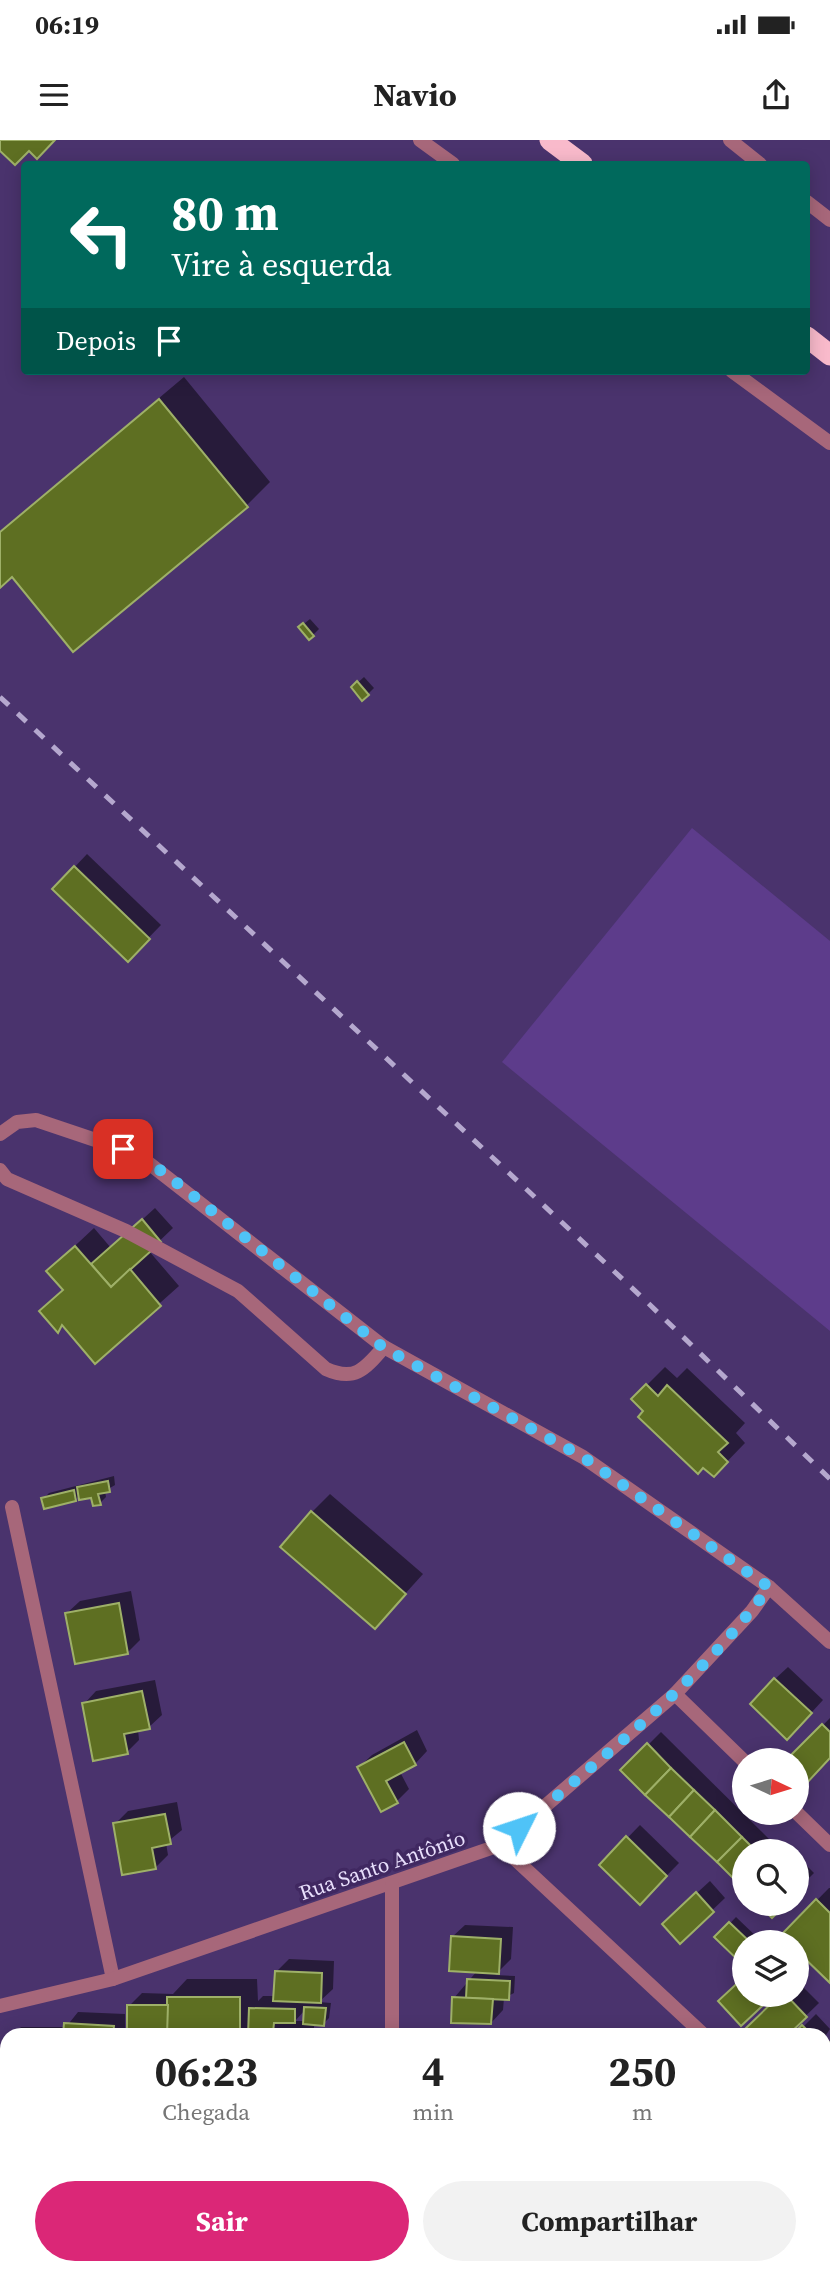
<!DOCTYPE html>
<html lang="pt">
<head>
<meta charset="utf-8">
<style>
  :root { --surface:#fff; --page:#f2f2f2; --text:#222; --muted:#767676; --accent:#db2777 }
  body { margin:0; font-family:"Source Serif 4",serif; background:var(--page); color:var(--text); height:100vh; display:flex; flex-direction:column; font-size:26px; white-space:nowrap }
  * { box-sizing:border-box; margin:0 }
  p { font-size:23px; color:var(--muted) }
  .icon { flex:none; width:38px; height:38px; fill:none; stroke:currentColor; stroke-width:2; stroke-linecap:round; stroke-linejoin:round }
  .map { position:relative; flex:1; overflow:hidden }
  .panel { position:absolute; left:0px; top:1888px; width:831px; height:247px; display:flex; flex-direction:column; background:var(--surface); border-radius:21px 21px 0 0; box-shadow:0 4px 18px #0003 }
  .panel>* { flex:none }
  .banner { position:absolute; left:21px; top:21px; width:789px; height:214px; border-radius:7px; box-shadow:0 4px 18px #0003; background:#00695c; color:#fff; overflow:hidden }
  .needle { width:46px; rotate:94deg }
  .buttons { position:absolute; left:732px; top:1608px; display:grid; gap:14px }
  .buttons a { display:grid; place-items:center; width:77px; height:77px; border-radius:50%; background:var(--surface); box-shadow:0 4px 18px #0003; font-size:35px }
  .pin { position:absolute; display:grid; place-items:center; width:60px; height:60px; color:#fff; margin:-30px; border-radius:14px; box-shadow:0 4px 10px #0006 }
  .me { position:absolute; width:77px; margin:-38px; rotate:49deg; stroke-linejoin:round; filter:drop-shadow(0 0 5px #0008) }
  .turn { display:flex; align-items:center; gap:24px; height:147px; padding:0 35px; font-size:32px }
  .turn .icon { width:91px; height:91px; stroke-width:2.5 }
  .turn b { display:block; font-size:49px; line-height:60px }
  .then { display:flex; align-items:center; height:66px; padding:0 35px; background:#0003; gap:14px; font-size:26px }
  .eta { display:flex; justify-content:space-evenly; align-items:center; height:119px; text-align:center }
  .eta b { font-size:42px; font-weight:700; line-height:49px }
  .button { display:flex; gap:14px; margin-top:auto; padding:14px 35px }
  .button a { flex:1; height:80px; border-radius:42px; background:var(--accent); color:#fff; font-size:28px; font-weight:700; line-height:80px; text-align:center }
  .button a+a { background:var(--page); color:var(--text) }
  .status { display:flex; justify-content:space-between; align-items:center; height:49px; padding:0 35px; background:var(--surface); direction:ltr }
  .status svg { height:19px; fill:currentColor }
  header { display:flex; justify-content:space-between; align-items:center; height:91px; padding:0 35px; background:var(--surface); font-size:32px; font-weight:700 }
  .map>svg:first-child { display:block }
  .garden { fill:#5d3c8b }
  .shadow { fill:#0007; fill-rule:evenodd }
  .building { fill:#5e6f22; stroke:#9eb068; stroke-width:2 }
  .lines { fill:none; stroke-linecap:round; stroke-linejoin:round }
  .lane { stroke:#a7677a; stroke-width:14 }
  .street { stroke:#a7677a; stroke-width:14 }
  .highway { stroke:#f9bacb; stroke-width:21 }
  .rail { stroke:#b5a8ce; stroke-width:5; stroke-dasharray:12 12; stroke-linecap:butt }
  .route { stroke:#4fc3f7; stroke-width:12; stroke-dasharray:0 21.6 }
  .labels { text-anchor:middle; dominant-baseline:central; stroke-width:7; stroke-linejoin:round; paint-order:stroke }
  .street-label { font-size:21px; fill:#e8dffc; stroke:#402861 }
</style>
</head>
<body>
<div class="status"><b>06:19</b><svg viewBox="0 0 49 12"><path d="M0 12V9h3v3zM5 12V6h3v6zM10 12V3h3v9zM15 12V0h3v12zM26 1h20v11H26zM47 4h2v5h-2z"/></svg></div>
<header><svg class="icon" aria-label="menu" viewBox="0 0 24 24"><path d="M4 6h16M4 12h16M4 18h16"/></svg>Navio<svg class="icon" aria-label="share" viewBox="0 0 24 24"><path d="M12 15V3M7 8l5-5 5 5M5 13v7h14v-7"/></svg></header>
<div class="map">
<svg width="830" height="2134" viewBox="0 0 830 2134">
  <rect width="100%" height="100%" fill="#4a336d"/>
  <polygon class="garden" points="692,688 830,801 830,1191 502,922"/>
  <g class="shadow">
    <polygon points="184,237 270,342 247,365 12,435 0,445 0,392"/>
    <polygon points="310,479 319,489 310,498 300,487"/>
    <polygon points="364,537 374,548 363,559 353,547"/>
    <polygon points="87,714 161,785 128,819 54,749"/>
    <polygon points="155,1068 173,1088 149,1111 179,1146 95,1221 63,1184 58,1190 41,1171 64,1148 48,1131 94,1088 111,1108"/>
    <polygon points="665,1227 677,1238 687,1228 745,1283 736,1293 745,1303 714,1335 647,1245"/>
    <polygon points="114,1336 115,1345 105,1351 106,1357 100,1363 93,1356 80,1355 75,1360 43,1359 49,1353"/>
    <polygon points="330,1354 423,1434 375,1487 312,1372"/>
    <polygon points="131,1451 140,1500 127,1513 67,1473 80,1461"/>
    <polygon points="788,1527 823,1560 800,1585 775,1539"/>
    <polygon points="155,1540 162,1575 149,1587 138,1589 139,1600 127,1612 84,1564 96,1551"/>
    <polygon points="830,1578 830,1616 789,1620"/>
    <polygon points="417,1590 427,1611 415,1624 400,1632 409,1649 397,1661 359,1627 372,1615"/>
    <polygon points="661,1592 775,1705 769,1712 744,1712 623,1630"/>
    <polygon points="177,1662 182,1690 166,1703 168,1715 156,1727 115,1684 128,1671"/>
    <polygon points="640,1685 679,1723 640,1763 601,1725"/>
    <polygon points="796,1715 814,1733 796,1751"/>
    <polygon points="710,1741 725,1758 680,1801 676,1772"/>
    <polygon points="829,1748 830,1748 830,1840 796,1802 776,1802"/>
    <polygon points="736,1777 762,1802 717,1797"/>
    <polygon points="465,1785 513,1787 511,1819 495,1835 515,1836 514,1853 504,1858 503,1870 491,1883 454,1858 477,1831 452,1797"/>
    <path d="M289,1819L334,1821L333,1849L319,1862L331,1863L329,1878L323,1884L314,1883V1895H129V1866L142,1853L173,1854L187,1839H257L258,1861L263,1856H275L276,1832ZM305,1870V1881H295Z"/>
    <polygon points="797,1841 819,1863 786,1895 755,1895 749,1888 783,1855 796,1855"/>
    <polygon points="78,1872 125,1874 125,1895 13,1895 21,1887 66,1887"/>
    <polygon points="816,1874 830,1889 824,1898 824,1895 795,1895"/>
    <polygon points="456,1888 510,1891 510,1895 449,1895"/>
    <polygon points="554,1890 596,1893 596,1895 549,1895"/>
    <polygon points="830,1904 830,1943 827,1946 824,1910"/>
    <polygon points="203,2128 242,2128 241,2134 202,2134"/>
    <rect x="268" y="2128" width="71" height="6"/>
    <polygon points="434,2128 501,2128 501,2134 433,2134"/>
    <polygon points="509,2128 534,2128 533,2134 508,2134"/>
  </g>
  <g class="building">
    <polygon points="0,0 55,0 37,19 29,11 15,25 0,11"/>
    <polygon points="159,259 248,367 73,512 12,437 0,448 0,392"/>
    <polygon points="303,483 314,496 309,500 298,487"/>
    <polygon points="357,541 369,555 362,561 351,547"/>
    <polygon points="74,726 150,799 128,822 52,749"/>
    <polygon points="142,1079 161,1102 111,1147 91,1124"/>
    <polygon points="75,1106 111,1147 130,1129 161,1166 95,1224 62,1185 58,1193 39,1171 63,1150 46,1131"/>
    <polygon points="646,1244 658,1256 667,1245 728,1303 718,1312 728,1322 714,1337 703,1328 698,1334 638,1277 643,1271 631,1259"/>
    <polygon points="108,1341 110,1352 98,1354 101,1365 93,1366 91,1358 79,1360 77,1347"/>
    <polygon points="74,1350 76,1361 44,1369 41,1358"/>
    <polygon points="311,1371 406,1454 375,1489 280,1407"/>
    <polygon points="119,1463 128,1514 75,1524 65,1473"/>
    <polygon points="774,1538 812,1573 787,1600 750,1564"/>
    <polygon points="142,1551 150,1589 124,1594 128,1614 93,1621 82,1563"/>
    <polygon points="822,1584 830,1592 830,1618 804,1646 796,1639 796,1620 786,1620"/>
    <polygon points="404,1602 416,1625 386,1641 398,1663 381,1672 357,1627"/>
    <polygon points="647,1603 671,1628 645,1655 620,1630"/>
    <polygon points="671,1628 694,1650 669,1677 645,1655"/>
    <polygon points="694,1650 715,1670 690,1697 669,1677"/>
    <polygon points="715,1670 742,1697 717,1722 690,1697"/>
    <polygon points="165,1674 171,1704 152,1708 156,1729 122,1735 113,1683"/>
    <polygon points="626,1696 667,1736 640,1765 599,1725"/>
    <polygon points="742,1697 757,1712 744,1712 744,1738 739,1744 717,1722"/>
    <polygon points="696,1752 714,1772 680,1804 662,1784"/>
    <polygon points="816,1759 830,1773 830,1843 796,1810 796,1802 788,1802 781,1795"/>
    <polygon points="758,1764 786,1764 772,1778"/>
    <polygon points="729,1782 750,1802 744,1802 744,1826 714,1797"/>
    <polygon points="781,1795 788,1802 774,1802"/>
    <polygon points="451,1796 501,1799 499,1834 449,1831"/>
    <polygon points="275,1831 322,1833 321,1863 273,1861"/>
    <polygon points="744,1837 744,1855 774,1855 741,1886 718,1861"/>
    <polygon points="467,1839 510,1841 509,1860 466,1858"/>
    <polygon points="780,1855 786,1855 807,1877 788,1895 753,1895 746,1888"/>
    <rect x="167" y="1857" width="73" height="38"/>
    <polygon points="452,1857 493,1859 491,1884 451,1883"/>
    <polygon points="127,1865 168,1865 167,1895 127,1895"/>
    <polygon points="304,1867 326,1868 324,1886 303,1884"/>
    <polygon points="249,1868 295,1869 295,1883 274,1883 273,1893 303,1895 248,1895"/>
    <polygon points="64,1883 114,1886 113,1895 63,1895"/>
    <polygon points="802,1885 812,1895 792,1895"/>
    <polygon points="829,1903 830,1945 827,1948 824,1908"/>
    <polygon points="830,2108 830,2134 809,2134 814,2128 824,2128 824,2115"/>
    <polygon points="201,2128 231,2128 230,2134 201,2134"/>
    <polygon points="267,2128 328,2128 328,2134 266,2134"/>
    <rect x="432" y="2128" width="58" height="6"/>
    <rect x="507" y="2128" width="22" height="6"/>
    <polygon points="733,2128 748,2128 742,2134"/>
  </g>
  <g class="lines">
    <g class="lane">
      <path d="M0,994L17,982L36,980L137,1014L384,1207C365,1229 355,1242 326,1229L238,1151L126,1091L7,1039L0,1030"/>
      <polyline points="384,1207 583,1317 769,1447"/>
    </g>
    <g class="street">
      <polyline points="420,0 453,24"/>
      <polyline points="730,0 760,24"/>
      <polyline points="807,62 830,80"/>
      <polyline points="732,231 830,303"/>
      <polyline points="12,1367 113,1839"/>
      <polyline points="675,1554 744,1621"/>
      <polyline points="796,1672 830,1705"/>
      <polyline points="500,1705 704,1895"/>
      <polyline points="0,1866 113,1839 500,1705 675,1554 752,1471 769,1447 830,1502"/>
      <polyline points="392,1895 392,1745"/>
      <polyline points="824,2007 830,2012"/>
      <polyline points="392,2134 392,2128"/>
    </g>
    <g class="highway">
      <polyline points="550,0 582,24"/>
      <polyline points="807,197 830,215"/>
    </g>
    <polyline class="rail" points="0,557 647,1162 830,1339"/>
  </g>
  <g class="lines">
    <path class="route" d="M123,1009L137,1014L167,1035L384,1208L583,1317L769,1447C701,1541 607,1613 519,1688"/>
  </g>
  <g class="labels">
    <g class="street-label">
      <text transform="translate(382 1725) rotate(-19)">Rua Santo Antônio</text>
    </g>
  </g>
</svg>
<div class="buttons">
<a><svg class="needle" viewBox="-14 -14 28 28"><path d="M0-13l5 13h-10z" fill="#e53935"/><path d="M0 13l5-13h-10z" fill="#767676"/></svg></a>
<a><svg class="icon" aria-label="search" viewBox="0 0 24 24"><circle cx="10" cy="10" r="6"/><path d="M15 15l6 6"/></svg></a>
<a><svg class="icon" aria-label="layers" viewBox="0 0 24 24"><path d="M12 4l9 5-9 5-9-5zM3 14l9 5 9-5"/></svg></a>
</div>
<div class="pin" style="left:123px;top:1009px;background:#d93025"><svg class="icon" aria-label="arrive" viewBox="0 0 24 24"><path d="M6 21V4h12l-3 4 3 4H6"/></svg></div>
<svg class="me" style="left:519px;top:1688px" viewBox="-20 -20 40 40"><circle r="19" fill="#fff"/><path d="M0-13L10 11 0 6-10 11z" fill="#4fc3f7"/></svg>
<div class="banner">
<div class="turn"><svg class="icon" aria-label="left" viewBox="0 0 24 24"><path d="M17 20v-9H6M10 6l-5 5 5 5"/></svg><div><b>80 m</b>Vire à esquerda</div></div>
<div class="then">Depois<svg class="icon" aria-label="arrive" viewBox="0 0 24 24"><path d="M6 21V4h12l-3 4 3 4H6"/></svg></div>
</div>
<section class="panel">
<div class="eta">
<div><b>06:23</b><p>Chegada</p></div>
<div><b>4</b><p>min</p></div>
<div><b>250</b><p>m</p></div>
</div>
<div class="button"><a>Sair</a><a>Compartilhar</a></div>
</section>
</div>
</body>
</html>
